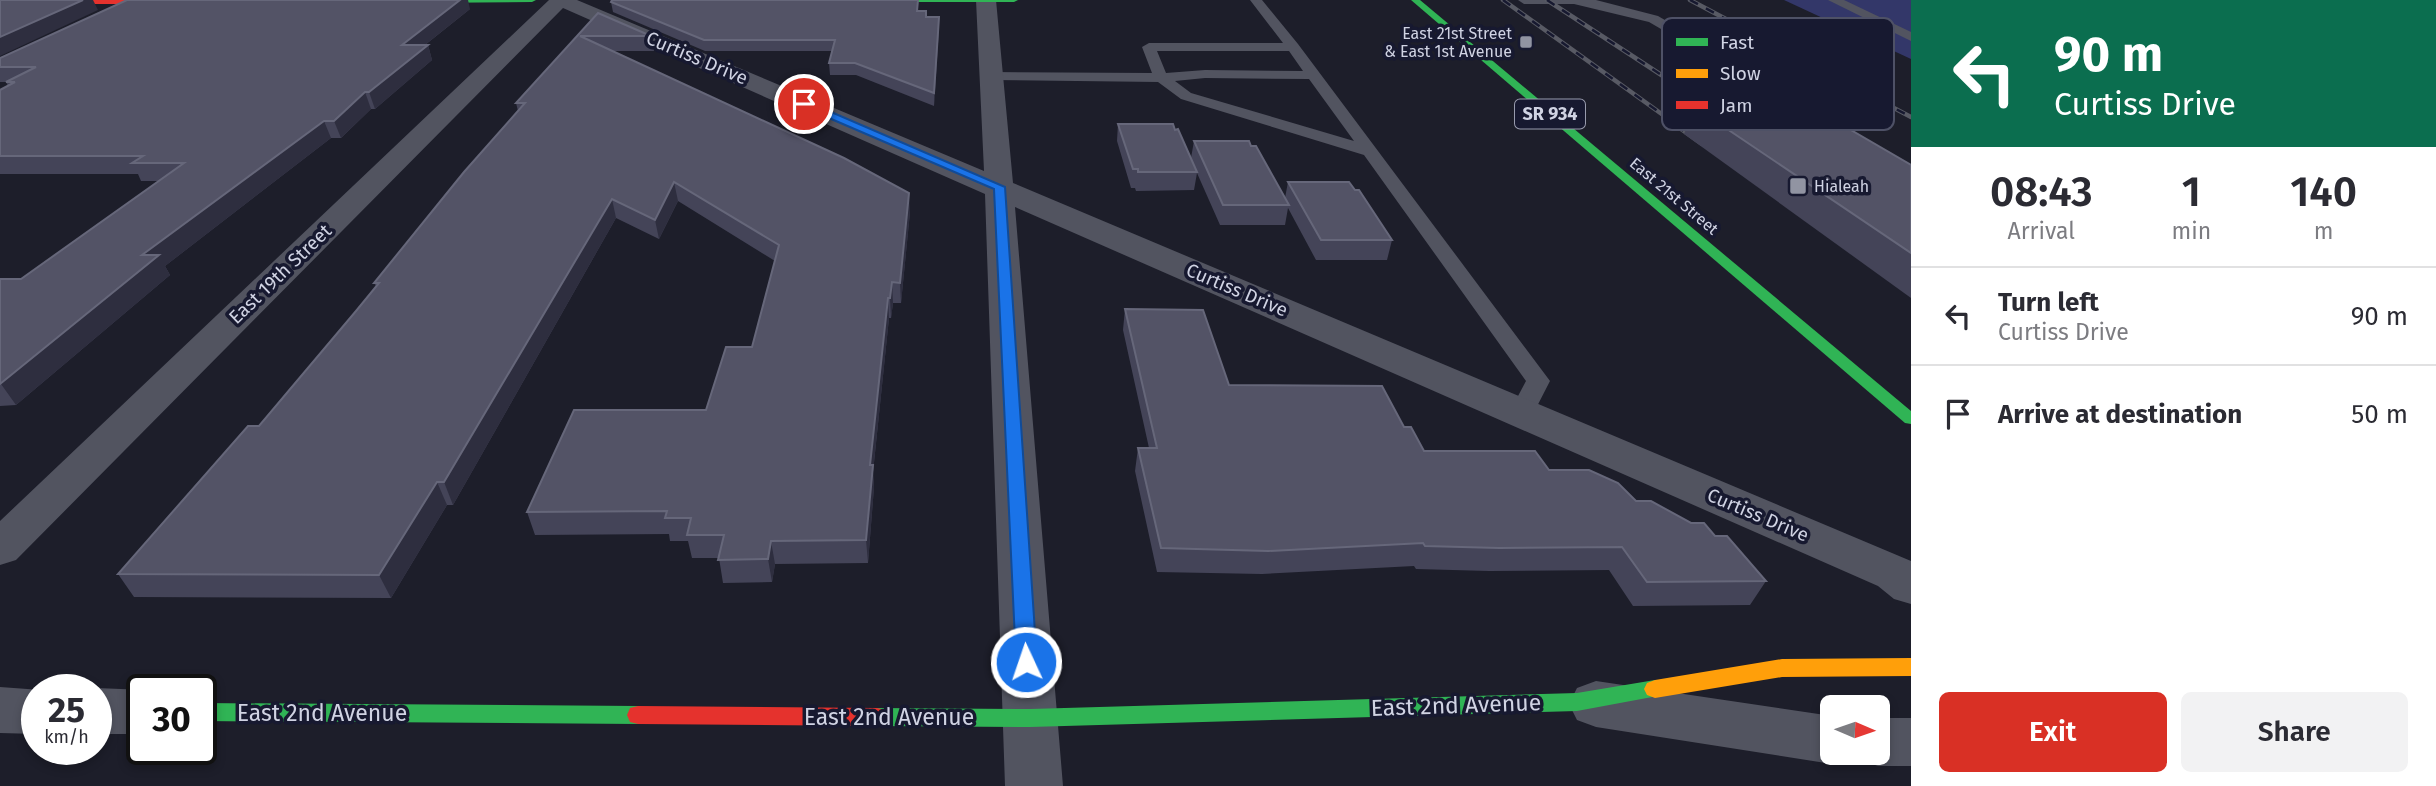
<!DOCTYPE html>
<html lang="en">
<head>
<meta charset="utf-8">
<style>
  :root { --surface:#fff; --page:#f2f2f3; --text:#2b2b33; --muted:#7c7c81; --line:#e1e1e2; --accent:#d93025 }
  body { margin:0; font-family:"Fira Sans",sans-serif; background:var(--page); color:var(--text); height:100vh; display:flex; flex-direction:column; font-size:26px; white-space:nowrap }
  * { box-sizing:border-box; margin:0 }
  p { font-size:23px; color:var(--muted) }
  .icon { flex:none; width:38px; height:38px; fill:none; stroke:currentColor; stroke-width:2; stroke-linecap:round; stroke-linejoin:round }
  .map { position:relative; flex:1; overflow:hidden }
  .panel { display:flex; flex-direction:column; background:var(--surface); width:525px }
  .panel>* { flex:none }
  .banner { background:#0b6e4f; color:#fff; overflow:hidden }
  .needle { width:46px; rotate:92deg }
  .tools { position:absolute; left:1820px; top:695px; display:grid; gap:14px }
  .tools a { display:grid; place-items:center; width:70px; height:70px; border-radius:10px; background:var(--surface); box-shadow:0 4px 10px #0003; font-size:35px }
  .speed { position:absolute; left:21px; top:674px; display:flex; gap:14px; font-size:35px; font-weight:700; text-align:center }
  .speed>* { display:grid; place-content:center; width:91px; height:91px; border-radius:50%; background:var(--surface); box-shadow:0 4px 10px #0003; line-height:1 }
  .speed small { font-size:18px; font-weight:400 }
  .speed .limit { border:4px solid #111; border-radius:10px; background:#fff; color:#111 }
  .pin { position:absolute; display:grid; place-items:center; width:60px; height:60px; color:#fff; margin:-30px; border:4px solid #fff; border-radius:50%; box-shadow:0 2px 7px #0007 }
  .me { position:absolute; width:77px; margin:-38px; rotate:357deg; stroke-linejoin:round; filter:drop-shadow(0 0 5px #0008) }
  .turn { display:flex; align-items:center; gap:24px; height:147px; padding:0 28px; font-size:32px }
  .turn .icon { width:91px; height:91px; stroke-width:2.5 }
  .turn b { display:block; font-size:49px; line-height:60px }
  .eta { display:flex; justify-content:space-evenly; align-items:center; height:119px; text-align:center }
  .eta b { font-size:42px; font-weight:600; line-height:49px }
  .action { display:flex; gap:14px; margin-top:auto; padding:14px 28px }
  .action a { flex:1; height:80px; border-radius:10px; background:var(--accent); color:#fff; font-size:28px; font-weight:600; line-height:80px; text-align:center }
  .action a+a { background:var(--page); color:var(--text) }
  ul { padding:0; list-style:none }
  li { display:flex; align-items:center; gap:21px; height:98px; padding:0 28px; border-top:2px solid var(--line) }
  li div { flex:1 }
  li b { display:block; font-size:26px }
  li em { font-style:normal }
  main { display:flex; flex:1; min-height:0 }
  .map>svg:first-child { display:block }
  .green { fill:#333769 }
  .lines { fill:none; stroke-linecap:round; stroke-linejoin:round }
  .lane { fill:#525460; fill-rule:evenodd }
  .street { fill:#525460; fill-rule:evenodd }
  .fast { fill:#30b455; fill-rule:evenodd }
  .slow { fill:#ff9f0a; fill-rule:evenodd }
  .jam { fill:#e5322d; fill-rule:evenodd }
  .rail-far1-casing { stroke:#585a64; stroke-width:4.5 }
  .rail-casing { stroke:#585a64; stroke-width:6 }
  .rail-far1 { stroke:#171930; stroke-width:2.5; stroke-dasharray:9; stroke-linecap:butt }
  .rail { stroke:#171930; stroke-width:4.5; stroke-dasharray:12; stroke-linecap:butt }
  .wall { fill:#444458 }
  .shaded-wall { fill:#2e2e3f }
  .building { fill:#535366; stroke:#66677a; stroke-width:2 }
  .route { fill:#1a73e8; stroke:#114b97; stroke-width:2 }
  .poi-dot { fill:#9194a2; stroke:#171930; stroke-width:2.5 }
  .labels { text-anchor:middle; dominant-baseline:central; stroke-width:7; stroke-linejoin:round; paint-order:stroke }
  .far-poi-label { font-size:16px; fill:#d0d3e3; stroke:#171930; text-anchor:end }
  .far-street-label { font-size:16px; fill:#d0d3e3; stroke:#171930 }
  .shield { fill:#171930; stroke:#989bad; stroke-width:2 }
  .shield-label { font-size:18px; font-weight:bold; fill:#d0d3e3 }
  .street-label { font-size:19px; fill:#d0d3e3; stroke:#171930 }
  .near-street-label { font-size:23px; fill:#d0d3e3; stroke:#171930 }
  .key { fill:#171930; stroke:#4e5166; stroke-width:2 }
  .key-label { font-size:19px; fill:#d0d3e3 }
</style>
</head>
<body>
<main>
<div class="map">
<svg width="1911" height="786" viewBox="0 0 1911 786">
  <rect width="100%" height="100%" fill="#1d1e2a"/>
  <polygon class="green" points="1784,0 1911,0 1911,59"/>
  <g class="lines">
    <g class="lane">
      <path d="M1250,0H1262L1298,44L1550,381L1531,418L1522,421L1513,418L1509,413L1526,381L1364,155L1181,99L1158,82L991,80L984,76L991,72L1152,73L1142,47L1149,43H1283ZM1157,51H1289L1303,71L1205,70L1166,73ZM1205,78L1309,79L1354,141L1191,93L1175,81Z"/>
      <polygon points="1518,0 1596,0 1658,16 1845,125 1837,130 1831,128 1649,22 1574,4 1524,4"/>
      <polygon points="1828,0 1844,0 1911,32 1911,41"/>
    </g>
    <g class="street">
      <polygon points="549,0 577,0 984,171 976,0 996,0 1013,183 1911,561 1911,604 1894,599 1878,586 1015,207 1063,786 1005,786 985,194 563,8 16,560 0,565 0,521"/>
      <polygon points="1596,681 1832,716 1832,752 1854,752 1852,757 1832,764 1596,727 1577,720 1569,704 1577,688"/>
      <polygon points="0,687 41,690 37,690 37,734 0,733"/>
      <polygon points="96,688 146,690 142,690 142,734 96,734 96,690 92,690"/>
      <polygon points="1878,718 1911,718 1911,766 1878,766 1858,759 1855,752 1878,752"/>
    </g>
    <g class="fast">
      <polygon points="412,0 536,0 532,2 415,3"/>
      <polygon points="914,0 1018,0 1014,2 918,2"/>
      <polygon points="1411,0 1420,0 1911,411 1911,424 1905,423"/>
      <polygon points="1655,680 1663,683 1666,689 1663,695 1577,711 1030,727 877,726 869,724 866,717 869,710 877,708 1030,709 1577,693"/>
      <polygon points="201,703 638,706 646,708 649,715 646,722 638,724 201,721"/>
    </g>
    <polygon class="slow" points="1911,658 1911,676 1782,677 1655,698 1647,695 1644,689 1647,683 1655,680 1782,659"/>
    <g class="jam">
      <polygon points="0,0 174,0 177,2 173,4 0,4"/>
      <polygon points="638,706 877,708 885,710 888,717 885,724 877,726 638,724 630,722 627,715 630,708"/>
    </g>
    <g class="rail-far1-casing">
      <g id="rail-far1">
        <polyline points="1503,0 1677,125"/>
        <polyline points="1547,0 1727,118"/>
        <polyline points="1690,0 1911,117"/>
      </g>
    </g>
    <g class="rail-casing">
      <polyline id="rail" points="1674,123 1702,143"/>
    </g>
    <use href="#rail-far1" class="rail-far1"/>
    <use href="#rail" class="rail"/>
  </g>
  <g class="wall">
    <polygon points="611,2 918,11 939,28 934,106 856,75 830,75 829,63 832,51 705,51 613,12"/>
    <polygon points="470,9 425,45 428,45 432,60 375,109 371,109 341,138 331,138 165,266 170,275 16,405 0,406 0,279 21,279 159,181 141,181 138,174 0,174 0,90 8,86 6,82 0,82 0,58"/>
    <polygon points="598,13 651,36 654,51 613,51 910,212 901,303 893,303 891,318 889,318 873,472 874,487 868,563 775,564 772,582 723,583 719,558 692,558 688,541 670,541 669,534 535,535 527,512 706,410 752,347 775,261 678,201 659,239 616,218 453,505 447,505 391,598 134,597 118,574 259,426 356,311 376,286 374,283 518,111 516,103"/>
    <polygon points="1696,108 1911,165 1911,298 1684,134"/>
    <polygon points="1118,124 1191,158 1194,141 1251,146 1285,198 1288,182 1392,240 1387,260 1316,260 1288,208 1285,225 1220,225 1197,173 1194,190 1136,191 1135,188 1131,188 1117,141"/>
    <polygon points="1125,309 1229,385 1404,427 1424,451 1549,470 1636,501 1715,536 1766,581 1750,605 1633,606 1609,570 1489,571 1416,569 1414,566 1262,574 1157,572 1135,471 1138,448 1149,448 1123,330"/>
  </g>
  <g class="shaded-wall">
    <polygon points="83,0 93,0 98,10 0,56 0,37"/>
    <polygon points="460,0 468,0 470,9 406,60 402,45"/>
    <polygon points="939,17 939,28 934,106 934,93"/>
    <polygon points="428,45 432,60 375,109 369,92"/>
    <polygon points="365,92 371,109 341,138 334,121"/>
    <polygon points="324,121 331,138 165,266 170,275 16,405 1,384 142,255"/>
    <polygon points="674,182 678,201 659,239 655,220"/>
    <polygon points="909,193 910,212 901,303 900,283"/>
    <polygon points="612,199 616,218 453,505 444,482"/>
    <polygon points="892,282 893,303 891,318 890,298"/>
    <polygon points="888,298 889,318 873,472 874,487 868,563 866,540 870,465"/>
    <polygon points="437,482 447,505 391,598 379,575"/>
    <polygon points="771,541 775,564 772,582 768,559"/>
  </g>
  <g class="building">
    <polygon points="0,0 83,0 0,37"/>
    <polygon points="127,0 460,0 402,45 428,45 369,92 365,92 334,121 324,121 142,255 159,255 0,384 0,279 21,279 184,163 132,163 143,156 0,156 0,90 15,82 6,82 36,67 0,67 0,58"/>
    <polygon points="612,0 918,0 917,11 926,11 926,17 939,17 934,93 855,63 829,63 835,40 704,40 611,2"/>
    <polygon points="598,13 651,36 580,36 844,158 909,193 900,283 892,282 890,298 888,298 870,465 873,465 866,540 771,541 768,559 718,560 724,535 687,535 691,518 665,518 667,511 527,512 574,410 706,410 726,347 752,347 779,245 674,182 655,220 612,199 444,482 437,482 379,575 118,574 248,426 259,426 356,311 379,283 374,283 464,172 525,103 516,103"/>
    <polygon points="1696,108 1813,108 1911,165 1911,253"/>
    <polygon points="1118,124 1173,124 1175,130 1178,129 1197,172 1138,172 1138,169 1133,169"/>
    <polygon points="1194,141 1249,141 1251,146 1256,146 1289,205 1223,205"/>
    <polygon points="1288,182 1349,182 1355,190 1359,190 1392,240 1321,240"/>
    <polygon points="1125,309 1203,310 1229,385 1382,386 1404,427 1411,427 1424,451 1535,451 1549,470 1589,470 1618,483 1636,501 1651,501 1691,523 1704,523 1715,536 1727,536 1766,581 1647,582 1622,547 1499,548 1425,546 1423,543 1268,551 1161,548 1138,448 1157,448"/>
  </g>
  <polygon class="route" points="801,102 808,102 1005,187 1037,662 1034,668 1026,671 1019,668 1016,662 994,189 801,106"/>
  <g class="poi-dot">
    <rect x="1519" y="35" width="14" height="14" rx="3.5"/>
    <rect x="1789" y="177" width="18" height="18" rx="3.5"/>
  </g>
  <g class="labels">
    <g class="far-poi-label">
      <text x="1512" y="33">East 21st Street<tspan x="1512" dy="18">&amp; East 1st Avenue</tspan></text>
      <text x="1814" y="186" text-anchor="start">Hialeah</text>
    </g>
    <g class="far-street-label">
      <text transform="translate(1674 196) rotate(40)">East 21st Street</text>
    </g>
    <rect class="shield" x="1515" y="99.5" width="70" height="29" rx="5"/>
    <g class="shield-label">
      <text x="1550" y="114">SR 934</text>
    </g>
    <g class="street-label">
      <text transform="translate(697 58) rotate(23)">Curtiss Drive</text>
      <text transform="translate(280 274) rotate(-44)">East 19th Street</text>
      <text transform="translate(1237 290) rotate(23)">Curtiss Drive</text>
      <text transform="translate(1758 515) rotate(23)">Curtiss Drive</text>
    </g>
    <g class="near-street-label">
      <text transform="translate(1456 705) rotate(-2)">East 2nd Avenue</text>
      <text x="322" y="713">East 2nd Avenue</text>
      <text x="889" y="717">East 2nd Avenue</text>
    </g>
  </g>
  <rect x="1662" y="18" width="232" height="112" rx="10" class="key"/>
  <rect x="1676" y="38" width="32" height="8" fill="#30b455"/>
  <rect x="1676" y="69" width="32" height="9" fill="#ff9f0a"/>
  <rect x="1676" y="101" width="32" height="8" fill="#e5322d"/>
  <g class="key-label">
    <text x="1720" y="49">Fast</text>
    <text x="1720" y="80">Slow</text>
    <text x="1720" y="112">Jam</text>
  </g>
</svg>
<div class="tools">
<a><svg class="needle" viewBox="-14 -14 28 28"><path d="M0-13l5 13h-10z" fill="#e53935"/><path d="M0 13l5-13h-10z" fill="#7c7c81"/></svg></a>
</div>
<div class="speed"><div>25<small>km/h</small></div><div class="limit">30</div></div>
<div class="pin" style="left:804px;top:104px;background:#d93025"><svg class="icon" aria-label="arrive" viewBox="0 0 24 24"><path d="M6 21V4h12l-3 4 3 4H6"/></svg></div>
<svg class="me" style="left:1026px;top:662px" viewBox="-20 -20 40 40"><circle r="17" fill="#1a73e8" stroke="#fff" stroke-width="3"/><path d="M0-11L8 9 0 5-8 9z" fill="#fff"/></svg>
</div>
<section class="panel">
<div class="banner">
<div class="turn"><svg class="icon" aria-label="left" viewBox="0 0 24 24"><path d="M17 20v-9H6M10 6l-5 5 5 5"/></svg><div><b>90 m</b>Curtiss Drive</div></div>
</div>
<div class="eta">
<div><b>08:43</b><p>Arrival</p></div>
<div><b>1</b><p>min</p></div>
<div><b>140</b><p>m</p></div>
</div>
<ul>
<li><svg class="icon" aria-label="left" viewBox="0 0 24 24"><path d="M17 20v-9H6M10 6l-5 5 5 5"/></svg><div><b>Turn left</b><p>Curtiss Drive</p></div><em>90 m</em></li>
<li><svg class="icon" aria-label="arrive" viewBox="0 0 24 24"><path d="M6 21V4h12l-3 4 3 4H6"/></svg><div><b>Arrive at destination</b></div><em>50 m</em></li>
</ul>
<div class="action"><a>Exit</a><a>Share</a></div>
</section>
</main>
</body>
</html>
